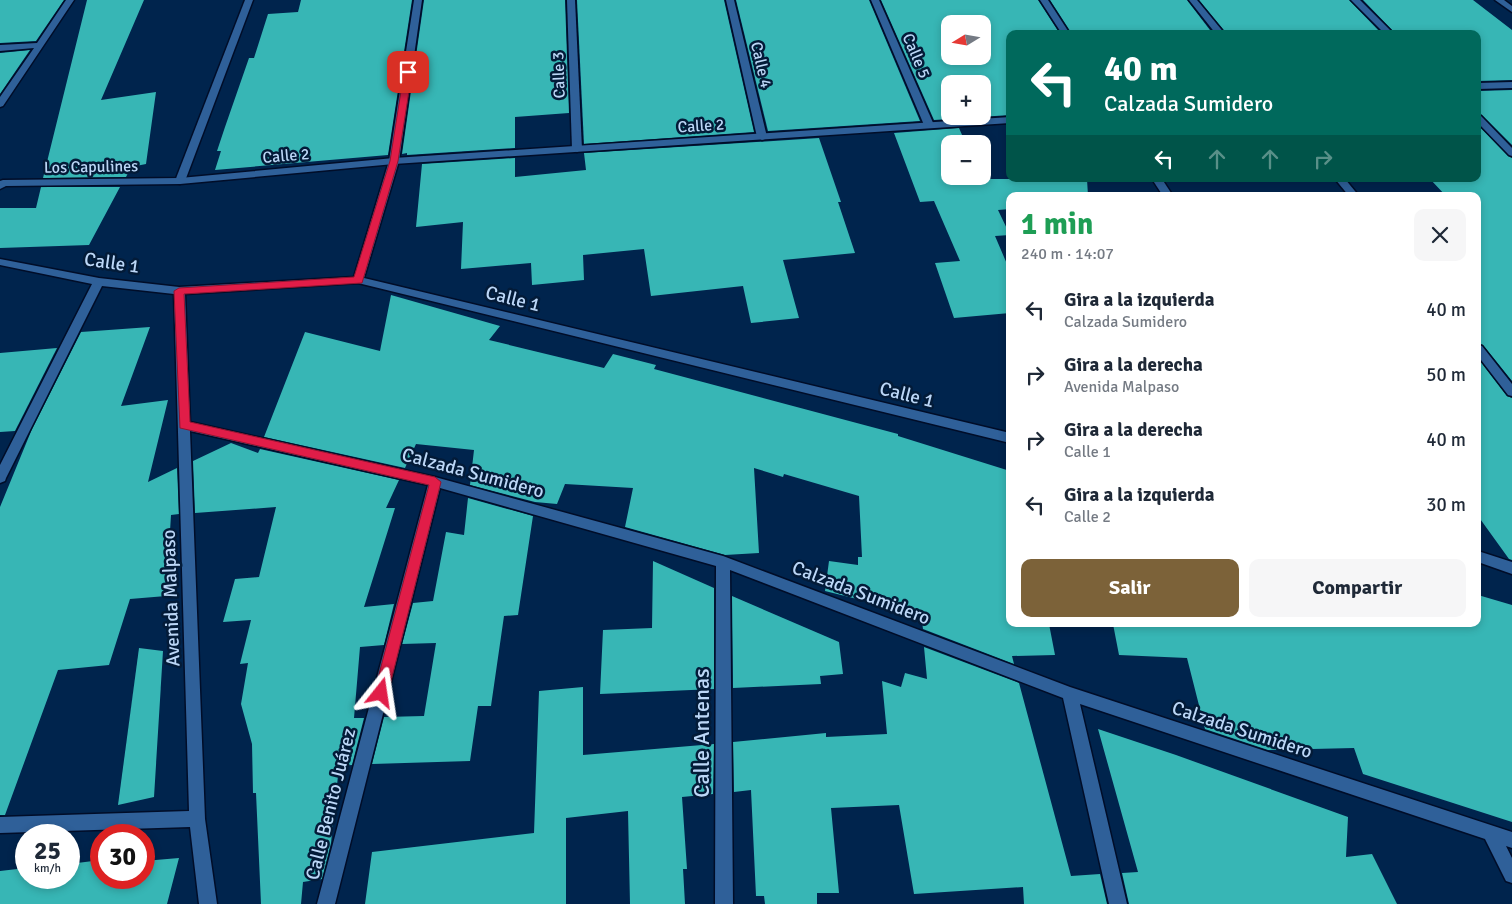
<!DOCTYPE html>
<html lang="es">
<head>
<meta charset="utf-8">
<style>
  :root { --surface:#fff; --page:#f6f6f7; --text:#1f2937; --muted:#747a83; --accent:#7c6239 }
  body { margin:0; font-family:Signika,sans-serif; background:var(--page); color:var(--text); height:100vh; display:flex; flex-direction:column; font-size:19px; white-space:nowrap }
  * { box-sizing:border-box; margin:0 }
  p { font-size:16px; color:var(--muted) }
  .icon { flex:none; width:28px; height:28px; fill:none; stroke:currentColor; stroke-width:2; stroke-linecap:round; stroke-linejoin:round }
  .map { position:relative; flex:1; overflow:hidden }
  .drawer { position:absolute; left:1006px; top:192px; width:475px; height:435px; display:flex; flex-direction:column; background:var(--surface); border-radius:10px; box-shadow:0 2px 8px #0003 }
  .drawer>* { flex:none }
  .guide { position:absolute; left:1006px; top:30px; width:475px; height:152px; border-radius:10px; box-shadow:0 2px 8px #0003; background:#00695c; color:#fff; overflow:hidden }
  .needle { width:32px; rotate:259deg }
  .controls { position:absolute; left:941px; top:15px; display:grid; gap:10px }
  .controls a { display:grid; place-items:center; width:50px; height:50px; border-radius:10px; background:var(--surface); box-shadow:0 2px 8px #0003; font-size:25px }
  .speed { position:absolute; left:15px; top:824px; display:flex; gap:10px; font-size:25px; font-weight:700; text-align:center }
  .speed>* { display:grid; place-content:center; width:65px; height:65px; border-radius:50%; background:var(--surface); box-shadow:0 2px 8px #0003; line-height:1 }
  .speed small { font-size:12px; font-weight:400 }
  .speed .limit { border:8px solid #d22; background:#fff; color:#111 }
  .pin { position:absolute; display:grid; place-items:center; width:42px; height:42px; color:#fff; margin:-21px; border-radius:10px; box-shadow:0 2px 8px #0006 }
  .me { position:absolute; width:55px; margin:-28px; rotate:15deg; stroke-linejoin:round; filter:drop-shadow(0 0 4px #0008) }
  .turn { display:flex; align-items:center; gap:18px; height:105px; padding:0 15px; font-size:22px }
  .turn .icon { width:65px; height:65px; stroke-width:2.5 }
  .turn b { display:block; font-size:35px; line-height:42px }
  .lanes { display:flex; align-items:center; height:48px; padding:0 15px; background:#0003; justify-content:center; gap:25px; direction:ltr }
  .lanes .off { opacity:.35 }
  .round { display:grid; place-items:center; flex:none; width:52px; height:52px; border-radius:10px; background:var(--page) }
  .overview { display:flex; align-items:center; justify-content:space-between; height:85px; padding:0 15px }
  h1 { font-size:30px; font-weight:700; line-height:38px; color:#1e9e55 }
  .action { display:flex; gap:10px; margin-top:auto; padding:10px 15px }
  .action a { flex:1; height:58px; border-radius:10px; background:var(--accent); color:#fff; font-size:20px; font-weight:700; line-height:58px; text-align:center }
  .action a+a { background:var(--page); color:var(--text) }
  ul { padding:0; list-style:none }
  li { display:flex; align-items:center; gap:15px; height:65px; padding:0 15px }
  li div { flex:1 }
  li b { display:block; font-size:19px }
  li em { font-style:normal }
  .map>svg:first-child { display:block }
  .building { fill:#37b6b5; fill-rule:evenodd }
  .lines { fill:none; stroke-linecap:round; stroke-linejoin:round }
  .minor-casing { stroke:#000d28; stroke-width:3 }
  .tertiary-casing { stroke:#000d28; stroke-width:3 }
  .minor { fill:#2f6099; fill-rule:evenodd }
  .tertiary { fill:#2f6099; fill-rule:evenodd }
  .route { fill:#e11d48; stroke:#92132f }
  .labels { text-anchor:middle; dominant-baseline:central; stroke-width:5; stroke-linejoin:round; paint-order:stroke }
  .far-street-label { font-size:16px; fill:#bcd7f7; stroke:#031b38 }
  .street-label { font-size:19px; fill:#bcd7f7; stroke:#031b38 }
  .near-street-label { font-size:22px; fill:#bcd7f7; stroke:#031b38 }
</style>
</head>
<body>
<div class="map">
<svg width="1512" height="904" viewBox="0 0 1512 904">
  <rect width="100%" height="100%" fill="#00244d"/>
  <g class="building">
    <polygon points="0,0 64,0 36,41 0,43"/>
    <polygon points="87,0 144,0 101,100 156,92 146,164 131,167 126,177 43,178"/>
    <polygon points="301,0 412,0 388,155 215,170 221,151 217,151 225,127 249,58 254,58 268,14 298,12"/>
    <polygon points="424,0 565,0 569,113 515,117 515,148 407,155 407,153 402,154"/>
    <polygon points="577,0 724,0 754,132 584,144"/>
    <polygon points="736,0 869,0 920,121 768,131"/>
    <path d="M881,0H1038L1060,34H1010V115L934,120ZM950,24H982V56H950ZM950,84H982V116H950Z"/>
    <polygon points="1050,0 1187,0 1213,34 1072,34"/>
    <polygon points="1199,0 1349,0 1382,34 1227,34"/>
    <polygon points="1363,0 1473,0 1512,30 1512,80 1478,81 1478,34 1396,34"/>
    <polygon points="30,50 17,69 0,94 0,53"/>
    <polygon points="1512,90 1512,145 1482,115 1478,113 1478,91"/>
    <polygon points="1478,125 1508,156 1512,158 1512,381 1483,345 1478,343 1478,196 1446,196 1430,179 1478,179"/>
    <polygon points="959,128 966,144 950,144 950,176 980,176 981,179 1087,179 1088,196 1010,196 1010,209 998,210 1010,235 995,236 1010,271 1010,313 954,318 935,263 960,261 934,201 920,202 894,133"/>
    <polygon points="819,138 841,202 838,202 855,253 783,260 799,318 751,323 743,286 651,296 644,249 583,255 584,280 532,285 531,263 461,269 463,222 416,227 422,164 515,158 515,177 586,170 584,153"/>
    <polygon points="41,187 120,187 89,245 0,248 0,208 36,208"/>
    <polygon points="391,295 500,326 489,340 604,368 613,354 656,365 654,369 898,434 898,436 1010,471 1010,624 1049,624 1055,655 1012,656 1014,664 923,629 921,615 825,591 829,561 858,565 858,557 862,557 859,496 784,474 783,477 754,468 759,553 725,555 625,527 633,488 565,484 557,504 535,502 470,485 474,450 416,444 405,468 264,437 305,332 380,351"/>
    <polygon points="150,327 121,406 168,400 148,482 177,468 179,514 171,515 166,596 130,599 109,665 58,670 5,815 0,815 0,507 32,429 81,332"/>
    <polygon points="57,348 15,431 0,432 0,353"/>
    <polygon points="1478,358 1507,396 1512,398 1512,560 1509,559 1478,516"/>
    <polygon points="231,443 258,453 260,449 399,480 386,508 395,508 364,607 394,604 384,645 360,647 354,718 364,718 352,765 339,766 331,843 322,879 303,882 301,904 261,904 256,793 253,793 252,744 241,704 248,663 240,664 251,620 223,622 235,579 259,577 276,507 195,513 193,461"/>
    <polygon points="468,498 533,516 518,615 504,616 491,706 478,706 470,761 372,764 384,717 424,716 436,643 402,644 413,603 433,601 446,532 464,535"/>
    <polygon points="653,561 714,588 714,689 600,694 603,630 652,628"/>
    <polygon points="1478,595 1512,605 1512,822 1363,774 1354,748 1268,750 1205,729 1187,658 1119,655 1113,624 1478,624"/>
    <polygon points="732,596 839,642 843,674 820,676 821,684 733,688"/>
    <polygon points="924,647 1019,683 1071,876 1100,874 1107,904 1024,904 1023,887 914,894 899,805 831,808 839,893 817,893 817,904 765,904 764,896 756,896 751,790 734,792 733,742 826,733 826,737 887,734 882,681 901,687 905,673 927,679"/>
    <polygon points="139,648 163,651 154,797 118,805"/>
    <polygon points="583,687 583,755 714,744 713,794 682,797 687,869 683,869 685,904 630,904 628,811 566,818 566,904 365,904 372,852 534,833 539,691"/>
    <polygon points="1098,729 1176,755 1348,817 1346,857 1372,854 1397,904 1129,904 1122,873 1138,872"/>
    <polygon points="179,858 167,904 0,904 0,871 26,868 26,878 69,878 69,864 101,860 101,878 144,878 144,861"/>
  </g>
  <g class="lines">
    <g class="minor-casing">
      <g id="minor">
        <polygon points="66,0 74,0 3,106 0,107 0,97 34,48 0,51 0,45 37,43"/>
        <polygon points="245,0 253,0 185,181 180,184 177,183 175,181"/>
        <polygon points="414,0 422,0 399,161 364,278 1010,433 1010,443 358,283 185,294 190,422 435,477 723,556 1070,687 1512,832 1512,848 1506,846 1512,858 1512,883 1506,881 1485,839 1080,704 1127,904 1109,904 1063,698 730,570 733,904 715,904 716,566 440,488 335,904 317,904 428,485 190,431 205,819 217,904 199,904 190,827 0,833 0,817 189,811 174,294 102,286 6,478 5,481 0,483 0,465 92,284 0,265 0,259 99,278 179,287 354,277 389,161"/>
        <polygon points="567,0 575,0 582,149 577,152 572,149"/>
        <polygon points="726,0 734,0 767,137 765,139 762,140 757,137"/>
        <polygon points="871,0 879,0 934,125 932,127 929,128 924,125"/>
        <polygon points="1040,0 1048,0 1070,34 1062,34"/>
        <polygon points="1189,0 1197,0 1225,34 1216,34"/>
        <polygon points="1351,0 1360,0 1394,34 1385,34"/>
        <polygon points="1495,0 1504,0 1512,6 1512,12"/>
        <polygon points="1478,115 1481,116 1512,148 1512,156 1509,155 1478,123"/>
        <polygon points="1152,179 1162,179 1173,196 1163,196"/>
        <polygon points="1335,179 1345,179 1359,196 1349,196"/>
        <polygon points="1478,345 1482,346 1512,384 1512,396 1508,395 1478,356"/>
        <polygon points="1478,551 1512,562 1512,574 1478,562"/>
      </g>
    </g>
    <g class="tertiary-casing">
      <g id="tertiary">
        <polygon points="1512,82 1512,88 1478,89 1478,83"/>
        <polygon points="1010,117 1010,123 394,164 180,184 6,186 0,189 0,181 3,180 180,178 394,158"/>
      </g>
    </g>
    <use href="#minor" class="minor"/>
    <use href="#tertiary" class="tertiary"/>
  </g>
  <polygon class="route" points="408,69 412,72 398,161 362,283 184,294 190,422 435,477 441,482 388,693 386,697 381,699 376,697 374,693 429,485 180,428 174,291 179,288 354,277 390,161 404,72"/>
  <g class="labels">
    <g class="far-street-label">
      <text transform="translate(916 56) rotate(67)">Calle 5</text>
      <text transform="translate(761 65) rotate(77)">Calle 4</text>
      <text transform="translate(559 75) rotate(-92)">Calle 3</text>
      <text transform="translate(701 126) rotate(-4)">Calle 2</text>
      <text transform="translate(286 156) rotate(-5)">Calle 2</text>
      <text transform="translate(91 167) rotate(-1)">Los Capulines</text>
    </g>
    <g class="street-label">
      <text transform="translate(112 263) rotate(8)">Calle 1</text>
      <text transform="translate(513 299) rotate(14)">Calle 1</text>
      <text transform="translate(907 395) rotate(14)">Calle 1</text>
      <text transform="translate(473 473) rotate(15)">Calzada Sumidero</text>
      <text transform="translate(861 593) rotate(21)">Calzada Sumidero</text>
      <text transform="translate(171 598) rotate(-92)">Avenida Malpaso</text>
      <text transform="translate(1242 730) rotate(18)">Calzada Sumidero</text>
      <text transform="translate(331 804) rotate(-76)">Calle Benito Juárez</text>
    </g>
    <g class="near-street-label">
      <text transform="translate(701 733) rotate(-90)">Calle Antenas</text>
    </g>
  </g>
</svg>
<div class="controls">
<a><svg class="needle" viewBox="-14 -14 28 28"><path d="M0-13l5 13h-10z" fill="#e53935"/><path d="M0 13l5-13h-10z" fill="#747a83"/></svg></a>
<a>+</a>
<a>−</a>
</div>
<div class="speed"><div>25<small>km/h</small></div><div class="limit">30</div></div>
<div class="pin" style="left:408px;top:72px;background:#d93025"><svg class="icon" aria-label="arrive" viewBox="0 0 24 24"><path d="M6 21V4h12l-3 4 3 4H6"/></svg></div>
<svg class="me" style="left:381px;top:693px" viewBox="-20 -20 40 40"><path d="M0-17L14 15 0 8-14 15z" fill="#e11d48" stroke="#fff" stroke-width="4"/></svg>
<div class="guide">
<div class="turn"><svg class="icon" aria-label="left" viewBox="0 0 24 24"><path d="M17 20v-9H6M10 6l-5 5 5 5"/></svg><div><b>40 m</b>Calzada Sumidero</div></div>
<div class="lanes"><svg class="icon" aria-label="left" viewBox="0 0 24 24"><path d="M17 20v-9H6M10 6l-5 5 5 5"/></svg><svg class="icon off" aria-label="ahead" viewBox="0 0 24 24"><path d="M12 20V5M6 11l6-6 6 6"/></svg><svg class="icon off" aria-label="ahead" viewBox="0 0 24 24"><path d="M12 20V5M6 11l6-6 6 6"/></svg><svg class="icon off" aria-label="right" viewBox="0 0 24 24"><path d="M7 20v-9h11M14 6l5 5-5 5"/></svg></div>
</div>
<section class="drawer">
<div class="overview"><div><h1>1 min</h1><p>240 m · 14:07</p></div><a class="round"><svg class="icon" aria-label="close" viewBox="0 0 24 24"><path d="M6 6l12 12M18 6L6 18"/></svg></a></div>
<ul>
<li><svg class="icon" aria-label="left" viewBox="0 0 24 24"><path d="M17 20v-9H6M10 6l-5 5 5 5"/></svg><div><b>Gira a la izquierda</b><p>Calzada Sumidero</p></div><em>40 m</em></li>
<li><svg class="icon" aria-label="right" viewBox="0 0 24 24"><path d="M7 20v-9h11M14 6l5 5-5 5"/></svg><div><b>Gira a la derecha</b><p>Avenida Malpaso</p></div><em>50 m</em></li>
<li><svg class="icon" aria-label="right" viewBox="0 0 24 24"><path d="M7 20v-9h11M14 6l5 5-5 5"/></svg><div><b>Gira a la derecha</b><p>Calle 1</p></div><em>40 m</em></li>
<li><svg class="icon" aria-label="left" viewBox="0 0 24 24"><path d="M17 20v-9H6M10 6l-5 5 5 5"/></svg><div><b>Gira a la izquierda</b><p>Calle 2</p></div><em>30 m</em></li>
</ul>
<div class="action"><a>Salir</a><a>Compartir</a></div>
</section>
</div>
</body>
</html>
